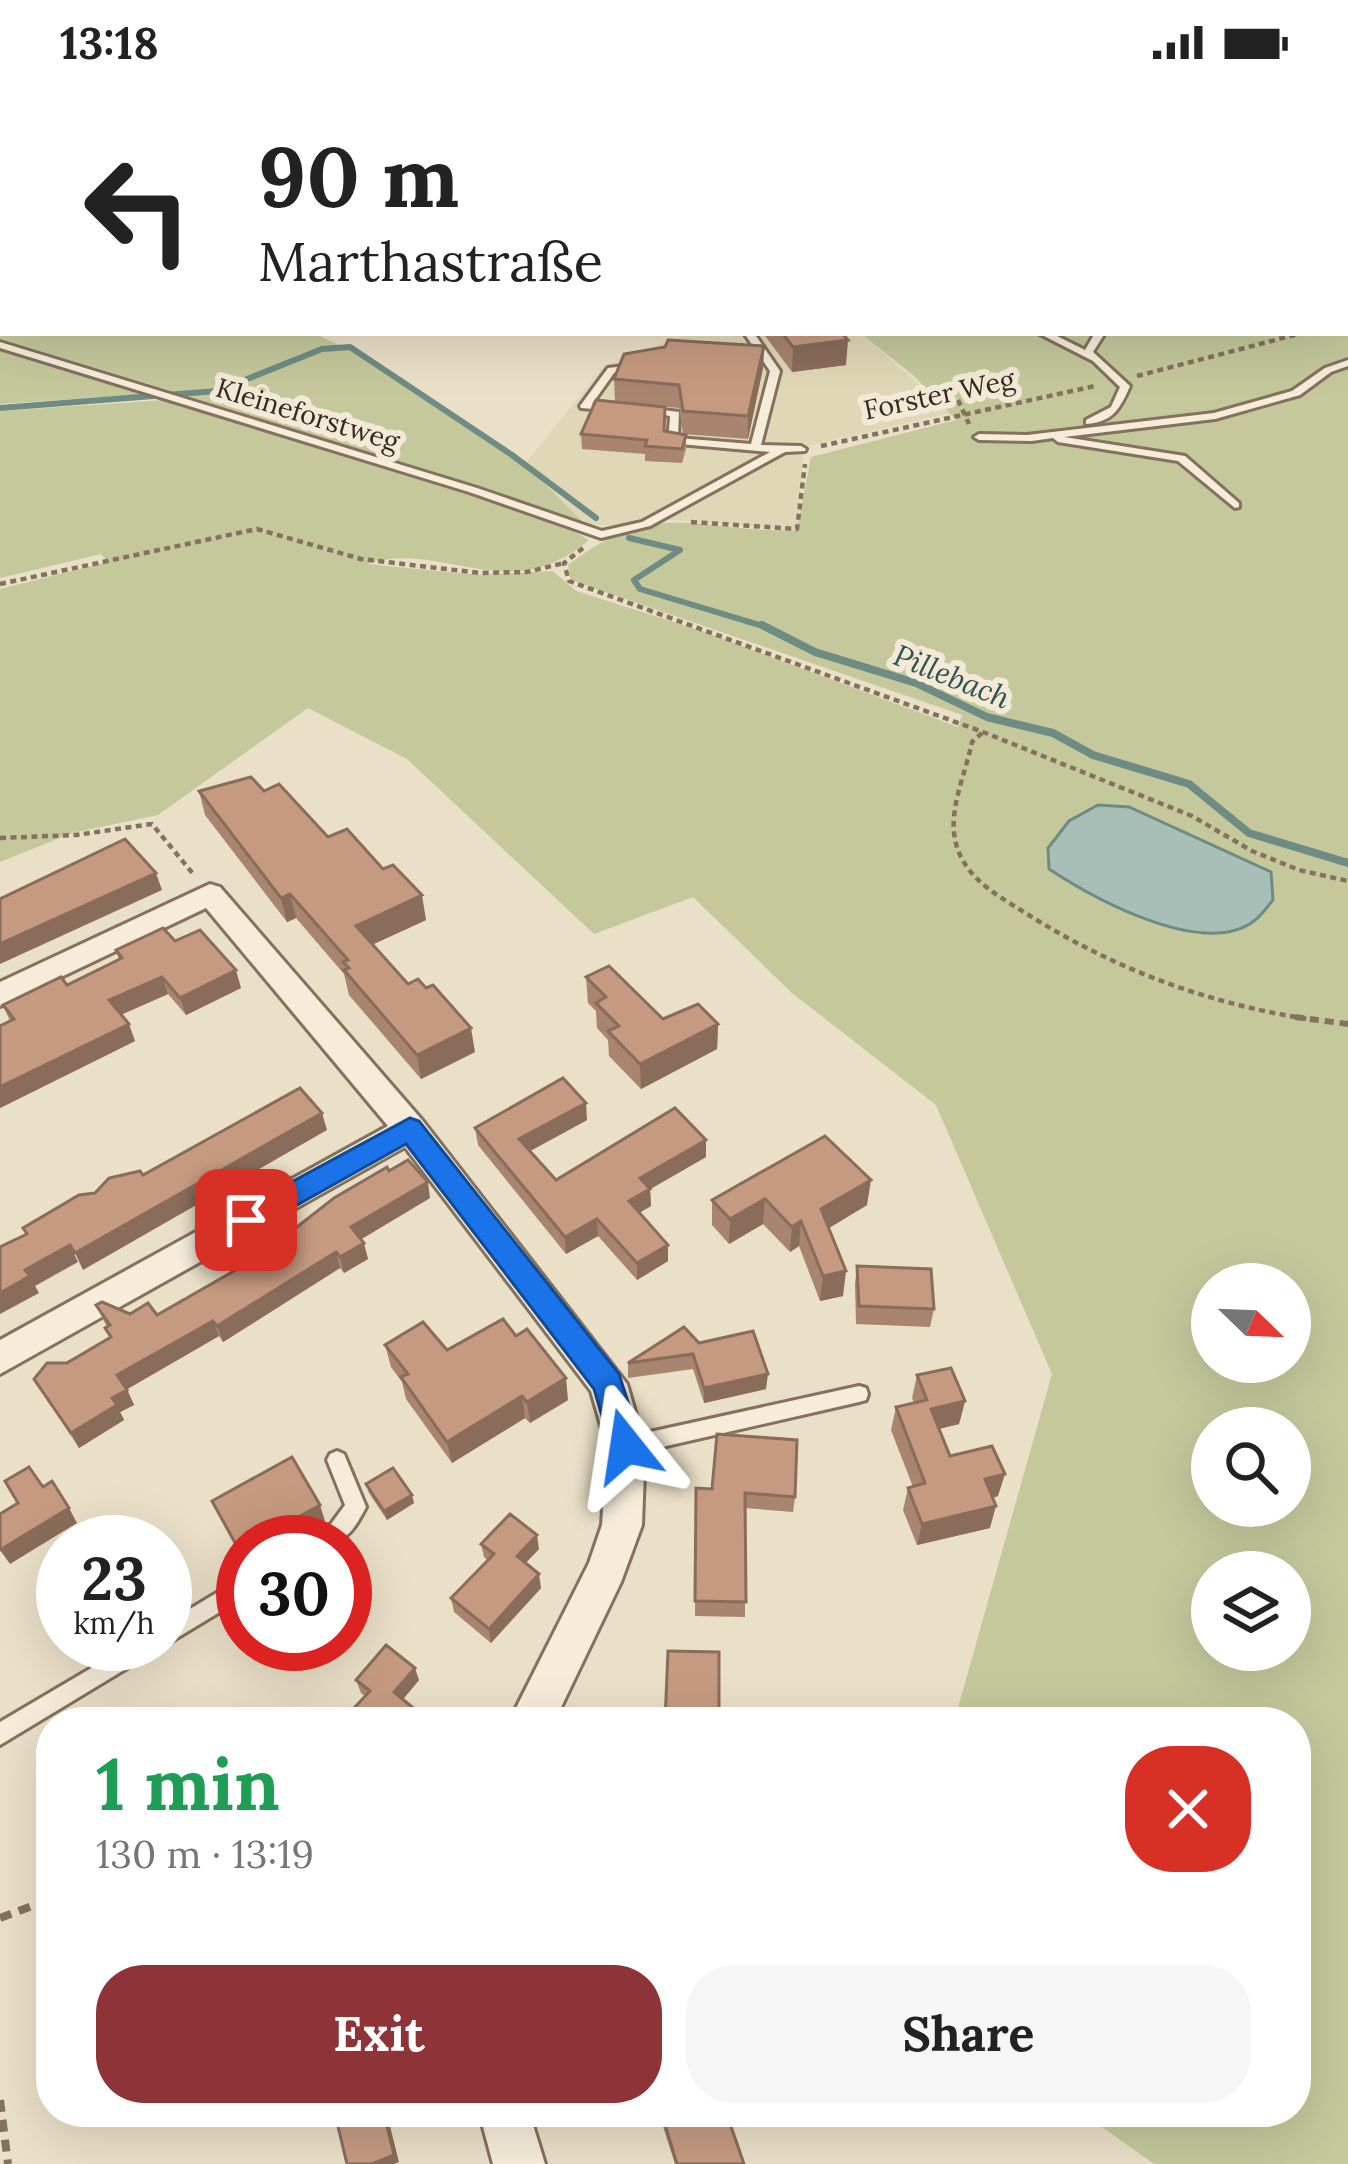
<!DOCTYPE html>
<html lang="en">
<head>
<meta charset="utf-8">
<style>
  :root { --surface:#fff; --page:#f6f6f6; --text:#222; --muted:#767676; --accent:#8e3337 }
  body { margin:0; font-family:Lora,serif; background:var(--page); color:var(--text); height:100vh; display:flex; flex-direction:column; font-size:45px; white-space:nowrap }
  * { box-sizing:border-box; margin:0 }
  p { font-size:39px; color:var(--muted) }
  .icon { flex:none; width:66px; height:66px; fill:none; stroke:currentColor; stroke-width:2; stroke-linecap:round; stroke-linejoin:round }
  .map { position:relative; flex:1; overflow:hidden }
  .drawer { position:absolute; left:36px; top:1623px; width:1275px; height:420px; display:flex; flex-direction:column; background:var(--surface); border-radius:48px; box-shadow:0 12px 48px #0002 }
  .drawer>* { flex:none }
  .guide { position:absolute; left:0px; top:0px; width:1350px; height:252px; box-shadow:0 12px 48px #0002; background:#fff; color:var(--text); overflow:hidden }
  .needle { width:78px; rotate:113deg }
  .controls { position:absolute; left:1191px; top:1179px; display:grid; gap:24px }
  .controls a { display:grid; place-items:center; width:120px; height:120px; border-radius:50%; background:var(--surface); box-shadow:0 12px 48px #0002; font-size:60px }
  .speed { position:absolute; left:36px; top:1431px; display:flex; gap:24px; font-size:60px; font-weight:700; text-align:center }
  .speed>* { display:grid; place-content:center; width:156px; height:156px; border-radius:50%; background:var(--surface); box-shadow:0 12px 48px #0002; line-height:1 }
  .speed small { font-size:30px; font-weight:400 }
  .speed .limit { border:18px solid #d22; background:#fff; color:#111 }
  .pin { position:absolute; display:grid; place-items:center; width:102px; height:102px; color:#fff; margin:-51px; border-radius:24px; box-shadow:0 6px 18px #0006 }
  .me { position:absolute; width:132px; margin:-66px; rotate:345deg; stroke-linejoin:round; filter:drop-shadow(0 0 9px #0008) }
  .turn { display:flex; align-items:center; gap:42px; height:252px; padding:0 60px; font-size:54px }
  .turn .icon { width:156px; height:156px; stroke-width:2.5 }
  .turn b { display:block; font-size:84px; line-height:102px }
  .round { display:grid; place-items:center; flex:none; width:126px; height:126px; border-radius:48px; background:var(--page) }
  .summary { display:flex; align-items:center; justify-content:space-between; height:204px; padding:0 60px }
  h1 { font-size:72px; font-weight:700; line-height:90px; color:#1e9e55 }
  .button { display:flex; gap:24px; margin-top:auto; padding:24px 60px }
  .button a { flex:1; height:138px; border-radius:48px; background:var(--accent); color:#fff; font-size:48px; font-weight:700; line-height:138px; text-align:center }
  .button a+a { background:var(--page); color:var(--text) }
  .status { display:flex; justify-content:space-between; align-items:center; height:84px; padding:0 60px; background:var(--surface); direction:ltr }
  .status svg { height:33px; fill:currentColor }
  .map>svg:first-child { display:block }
  .farmland { fill:#dfd7b5 }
  .green { fill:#c4c89b; fill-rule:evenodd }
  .water { fill:#a8bfb7; stroke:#6f8c84; stroke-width:3 }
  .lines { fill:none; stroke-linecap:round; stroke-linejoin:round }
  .stream-far1 { stroke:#6f8c84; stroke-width:6 }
  .stream { stroke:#6f8c84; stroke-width:8 }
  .service-casing { stroke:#84715e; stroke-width:6 }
  .minor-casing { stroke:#84715e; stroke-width:6 }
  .path-far3 { stroke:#84715e; stroke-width:3; stroke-dasharray:4.5 3; stroke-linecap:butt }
  .path-far2 { stroke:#84715e; stroke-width:4.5; stroke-dasharray:6 4.5; stroke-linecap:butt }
  .path-far1 { stroke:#84715e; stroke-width:6; stroke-dasharray:9 6; stroke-linecap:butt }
  .path { stroke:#84715e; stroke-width:8; stroke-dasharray:12 8; stroke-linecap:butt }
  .service { fill:#f6ecd9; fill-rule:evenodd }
  .minor { fill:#f6ecd9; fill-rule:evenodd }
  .wall { fill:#a9846e }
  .shaded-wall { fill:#8a6c5a }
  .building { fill:#c59a80; stroke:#8a6c5a; stroke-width:3 }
  .route { fill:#1a73e8; stroke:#114b97; stroke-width:3 }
  .labels { text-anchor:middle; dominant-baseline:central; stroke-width:12; stroke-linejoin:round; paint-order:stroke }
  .far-street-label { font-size:27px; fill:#362a20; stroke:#f2e9d6 }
  .far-water-label { font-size:30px; font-style:italic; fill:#315451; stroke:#f2e9d6 }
</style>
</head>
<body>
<div class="status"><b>13:18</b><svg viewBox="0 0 49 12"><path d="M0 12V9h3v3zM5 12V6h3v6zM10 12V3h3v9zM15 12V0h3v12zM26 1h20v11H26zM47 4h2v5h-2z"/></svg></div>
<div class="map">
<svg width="1348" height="2080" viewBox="0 0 1348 2080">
  <rect width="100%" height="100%" fill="#eadfc7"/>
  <polygon class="farmland" points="690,249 860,249 951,329 803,363 799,442 792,446 663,435 686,418 682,414 645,436 614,442 585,440 525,380 604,282"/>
  <g class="green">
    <polygon points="0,0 1222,0 3,3 3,249 313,249 350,266 525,380 585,440 383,373 0,259"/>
    <path d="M1348,237V2080H1154L1081,2028H1296V1638H954L1052,1290L936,1021L792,909L693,813L594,850L407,675L308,624L158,731L72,749L0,778V505L108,478L101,470L0,494V327L166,316L469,408L566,443L589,456C508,525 442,455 367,480L479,491L553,487L576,507L705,548L958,643L962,631L571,496L568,481C659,411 699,450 797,446L811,373L956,336L914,292L860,249H1347ZM1098,721L1129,723L1271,788L1273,816L1069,737ZM1212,1200H1290V1278H1212ZM1212,1344H1290V1422H1212ZM1212,1488H1290V1566H1212Z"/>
    <polygon points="0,266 148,310 0,320"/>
  </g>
  <path class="water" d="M1098,721L1129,723L1271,788L1273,816C1267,823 1261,832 1254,837C1203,875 1093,814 1049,785L1048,764L1069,737Z"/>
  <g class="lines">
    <g class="stream-far1">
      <polyline points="0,324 217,307 322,265 350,263 512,371 596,434"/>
      <polyline points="629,454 680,466 634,496 640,505 769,544"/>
    </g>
    <polyline class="stream" points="762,541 815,568 916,599 987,633 1053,649 1093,671 1189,700 1249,749 1348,779"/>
    <g class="service-casing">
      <g id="service">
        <polygon points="704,0 712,0 713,3 705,3"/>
        <polygon points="744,249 754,249 780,287 761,361 801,362 806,365 805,367 785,368 650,442 601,454 469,408 0,264 0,258 477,404 602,447 642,438 770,368 668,359 670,332 642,327 647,324 679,328 678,354 751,360 770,287"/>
        <path d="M1038,249H1051L1085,266L1095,249H1105L1093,268L1130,302C1120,325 1113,338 1086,340V336L1111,323L1120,303L1093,277Z"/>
        <polygon points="1348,276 1348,282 1331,288 1300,311 1215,335 1064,353 1185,372 1239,419 1239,423 1235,424 1178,377 1058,358 1053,354 1032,357 979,356 974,353 979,350 1027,351 1214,329 1292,307 1325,284"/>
        <polygon points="641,280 646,283 644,285 614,289 592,320 620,323 620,327 581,324 580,322 608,284"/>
        <polygon points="859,1302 866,1304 868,1310 866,1316 859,1318 627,1371 620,1368 617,1362 620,1356 627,1353"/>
        <path d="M337,1367L344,1370L366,1423C349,1455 345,1458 309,1458L312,1451L331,1440L345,1421L327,1376L330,1370Z"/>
        <polygon points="243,1493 243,1514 0,1661 0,1638 132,1560 165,1560 165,1540"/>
      </g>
    </g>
    <g class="minor-casing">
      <g id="minor">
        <polygon points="210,800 220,803 422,1036 627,1300 645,1362 642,1441 621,1498 554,1638 509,1638 589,1479 602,1441 607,1362 591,1307 405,1063 0,1290 0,1256 388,1042 206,824 0,922 0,898"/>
        <polygon points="479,2028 529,2028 545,2080 493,2080"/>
      </g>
    </g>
    <polyline class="path-far3" points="1241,3 1249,0"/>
    <g class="path-far2">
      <polyline points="1137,292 1302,249"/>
      <polyline points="958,316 969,340"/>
      <polyline points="821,362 1095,302"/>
      <polyline points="691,438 797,445 805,380"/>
      <polyline points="583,464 564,479 569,497 983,648 1192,732 1252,767 1299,786 1348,797"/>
      <polyline points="0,500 257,445 361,475 480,489 527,488 564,479"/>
      <path d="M982,649L972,658C965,693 945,731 958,766C969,796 998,812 1024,828C1113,885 1210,921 1315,936"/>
      <polyline points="0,754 76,751 152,740 194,791"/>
    </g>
    <polyline class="path-far1" points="1295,933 1348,940"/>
    <g class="path">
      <polyline points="0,1834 51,1815"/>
      <polyline points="0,2016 8,2080"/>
    </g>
    <use href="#service" class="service"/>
    <use href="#minor" class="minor"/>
  </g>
  <g class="wall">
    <polygon points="763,249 842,249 846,281 792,288"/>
    <polygon points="764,262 763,284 748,355 683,350 679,324 615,318 614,295 665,263"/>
    <polygon points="665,347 686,351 686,365 682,379 645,377 645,370 582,365 581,350"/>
    <polygon points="199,707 264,707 328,753 426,836 373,860 408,900 475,968 421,995 349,911 344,890 296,834 287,838 205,731"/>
    <polygon points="175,857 241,904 186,931 168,910 121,931 135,957 0,1024 0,942 10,937 3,921 67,901 119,876 116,866"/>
    <polygon points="586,893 663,935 718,940 717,965 641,1005 609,972 608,956 597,944 596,927 588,919"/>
    <polygon points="587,1036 530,1067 556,1096 706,1073 650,1105 651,1122 639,1129 668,1161 668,1177 637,1196 598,1152 566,1170 478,1061 475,1044"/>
    <polygon points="825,1052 867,1121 829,1144 843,1212 820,1217 799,1162 790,1168 763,1140 729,1160 712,1141 712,1116"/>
    <polygon points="389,1087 430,1114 361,1155 368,1175 344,1189 340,1184 223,1258 219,1252 127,1305 134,1321 120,1328 124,1336 79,1364 34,1295 110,1254 105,1244 107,1243 96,1221 130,1230 157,1231 258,1174 253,1160 288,1150"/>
    <polygon points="857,1182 934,1225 930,1243 856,1240 855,1200"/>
    <polygon points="699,1259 766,1305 704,1319 693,1285 628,1294 628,1279"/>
    <polygon points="385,1261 568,1316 530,1339 525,1334 452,1379 406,1315 402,1298 391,1283"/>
    <polygon points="917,1291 965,1317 959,1340 939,1345 950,1372 998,1412 993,1414 990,1444 917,1461 903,1426 908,1404 913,1403 891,1346 896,1323 914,1319 912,1314"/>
    <polygon points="366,1400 414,1419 387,1436 369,1409"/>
    <polygon points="696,1404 795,1413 793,1428 745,1424 745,1533 695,1532"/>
    <polygon points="481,1460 539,1465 525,1479 541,1504 491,1559 454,1528 451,1514 488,1477 484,1473"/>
    <polygon points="356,1596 419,1596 403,1615 365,1612 361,1609"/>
    <polygon points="661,2028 744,2080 675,2080 661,2036"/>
  </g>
  <g class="shaded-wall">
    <polygon points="848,256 846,281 792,288 793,263"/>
    <polygon points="764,262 763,284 748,355 748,332"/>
    <polygon points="156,789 162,806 0,880 0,860"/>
    <polygon points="290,810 296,834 287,838 281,814"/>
    <polygon points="422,811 426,836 361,866 356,842"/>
    <polygon points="236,886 241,904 186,931 180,914"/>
    <polygon points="162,893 168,910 115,933 109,916"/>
    <polygon points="129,940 135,957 0,1024 0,1003"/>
    <polygon points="718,940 717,965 641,1005 640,980"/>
    <polygon points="471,944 475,968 421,995 417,971"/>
    <polygon points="586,1019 587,1036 521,1072 519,1055"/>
    <polygon points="322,1029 327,1046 83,1186 75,1169"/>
    <polygon points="706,1056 706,1073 640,1111 640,1094"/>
    <polygon points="871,1096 867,1121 819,1150 821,1125"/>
    <polygon points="428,1098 430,1114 355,1159 351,1143"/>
    <polygon points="650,1105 651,1122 630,1134 629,1117"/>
    <polygon points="765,1115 763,1140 729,1160 730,1135"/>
    <polygon points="597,1135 598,1152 566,1170 565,1153"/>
    <polygon points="801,1137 799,1162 790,1168 792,1143"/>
    <polygon points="364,1159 368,1175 344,1189 340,1173"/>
    <polygon points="70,1161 78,1178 35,1202 39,1209 0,1230 0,1209 25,1186"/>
    <polygon points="668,1161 668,1177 637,1196 637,1179"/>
    <polygon points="336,1168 340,1184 223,1258 217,1242"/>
    <polygon points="846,1187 843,1212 820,1217 823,1192"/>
    <polygon points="213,1237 219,1252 124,1307 117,1291"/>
    <polygon points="768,1290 766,1305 704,1319 704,1304"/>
    <polygon points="566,1294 568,1316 530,1339 527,1318"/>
    <polygon points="127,1306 134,1321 120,1328 124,1336 79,1364 71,1349 112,1314"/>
    <polygon points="522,1312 525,1334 452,1379 447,1358"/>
    <polygon points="965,1317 959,1340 926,1348 931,1325"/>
    <polygon points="1005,1390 998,1412 979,1417 985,1395"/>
    <polygon points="412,1411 414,1419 387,1436 384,1427"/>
    <polygon points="320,1421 325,1437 287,1458 253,1458"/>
    <polygon points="996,1422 990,1444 917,1461 922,1440"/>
    <polygon points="69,1424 77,1439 10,1480 0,1466"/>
    <polygon points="537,1451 539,1465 519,1486 517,1472"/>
    <polygon points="539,1490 541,1504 491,1559 489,1545"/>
    <polygon points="165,1514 173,1530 165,1538"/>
    <polygon points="107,1560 125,1560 112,1567"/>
    <polygon points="415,1584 419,1596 399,1620 394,1608"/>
    <polygon points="418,1628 422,1638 409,1638"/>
    <polygon points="390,2028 413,2028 389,2038 399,2078 394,2080 372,2080 384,2030"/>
  </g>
  <g class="building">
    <polygon points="782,249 842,249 848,256 793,263"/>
    <polygon points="668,256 764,262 748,332 683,327 679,301 614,295 624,270 665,263"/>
    <polygon points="596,316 665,323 664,347 686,351 682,365 645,362 647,356 581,350"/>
    <polygon points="251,693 264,707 279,700 328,753 347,745 383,785 393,781 422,811 356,842 408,900 418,895 426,904 433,901 471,944 417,971 344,886 349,884 343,878 348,876 290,810 281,814 199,707"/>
    <polygon points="125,755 156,789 0,860 0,815"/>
    <polygon points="163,844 175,857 200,846 236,886 180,914 162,893 109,916 129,940 0,1003 0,942 14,935 3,921 61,893 67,901 122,874 116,866"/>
    <polygon points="609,882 663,935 698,920 718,940 640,980 608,947 619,942 596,919 606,913 586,893"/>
    <polygon points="563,994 586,1019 519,1055 556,1096 675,1024 706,1056 640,1094 650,1105 629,1117 668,1161 637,1179 597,1135 565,1153 475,1044"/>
    <polygon points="300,1004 322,1029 75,1169 70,1161 25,1186 30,1192 0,1209 0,1163 27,1150 23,1144 79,1111 95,1109 109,1094 140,1087 143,1091"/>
    <polygon points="825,1052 871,1096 821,1125 846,1187 823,1192 801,1137 792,1143 765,1115 730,1135 712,1116"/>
    <polygon points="408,1076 428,1098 351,1143 364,1159 340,1173 336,1168 217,1242 213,1237 117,1291 127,1306 112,1314 117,1321 71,1349 34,1295 47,1279 67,1279 111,1253 105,1244 110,1241 96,1221 102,1218 130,1230 148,1219 157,1231 262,1171 253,1160 283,1143 288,1150 334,1114 387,1083 389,1087"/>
    <polygon points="857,1182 931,1185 934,1225 859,1222"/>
    <polygon points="503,1235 516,1252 527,1245 566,1294 527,1318 522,1312 447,1358 401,1293 408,1290 385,1261 423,1238 447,1266"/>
    <polygon points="684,1243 699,1259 753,1247 768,1290 704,1304 693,1270 628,1279"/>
    <polygon points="951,1284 965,1317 931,1325 950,1372 992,1362 1005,1390 985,1395 996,1422 922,1440 908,1404 925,1399 896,1323 927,1316 917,1291"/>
    <polygon points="717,1350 797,1356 795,1413 745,1409 746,1518 695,1517 696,1404 712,1405"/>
    <polygon points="292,1373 320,1421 253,1458 243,1458 243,1463 239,1466 212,1417"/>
    <polygon points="29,1383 43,1403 52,1397 69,1424 0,1466 0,1430 18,1419 5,1397"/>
    <polygon points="393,1384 412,1411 384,1427 366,1400"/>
    <polygon points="510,1430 537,1451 517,1472 539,1490 489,1545 451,1514 494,1470 481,1460"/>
    <polygon points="386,1561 415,1584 394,1608 418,1628 409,1638 341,1638 370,1607 356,1596"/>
    <polygon points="668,1567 719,1568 719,1638 665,1638"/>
    <polygon points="348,2028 390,2028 384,2030 394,2071 372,2080 347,2080 336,2034"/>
    <polygon points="661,2028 726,2028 744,2080 677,2080"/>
  </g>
  <polygon class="route" points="410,1034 419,1037 619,1290 642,1362 637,1372 626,1376 614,1372 594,1305 406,1060 256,1144 236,1144 232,1136 236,1128"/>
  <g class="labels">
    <g class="far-street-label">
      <text transform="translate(939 310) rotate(-12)">Forster Weg</text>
      <text transform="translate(308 330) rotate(17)">Kleineforstweg</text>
    </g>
    <g class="far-water-label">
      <text transform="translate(952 592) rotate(22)">Pillebach</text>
    </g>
  </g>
</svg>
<div class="controls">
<a><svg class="needle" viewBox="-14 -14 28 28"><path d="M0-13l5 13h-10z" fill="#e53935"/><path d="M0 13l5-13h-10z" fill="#767676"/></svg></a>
<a><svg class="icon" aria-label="search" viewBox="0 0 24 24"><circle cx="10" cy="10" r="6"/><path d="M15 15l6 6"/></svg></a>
<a><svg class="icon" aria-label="layers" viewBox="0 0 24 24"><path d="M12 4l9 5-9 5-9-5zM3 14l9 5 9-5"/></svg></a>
</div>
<div class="speed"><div>23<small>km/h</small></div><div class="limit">30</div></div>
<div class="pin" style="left:246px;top:1136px;background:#d93025"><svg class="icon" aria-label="arrive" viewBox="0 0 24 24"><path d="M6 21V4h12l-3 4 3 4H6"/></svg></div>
<svg class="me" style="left:626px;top:1362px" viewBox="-20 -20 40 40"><path d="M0-17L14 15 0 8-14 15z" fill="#1a73e8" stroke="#fff" stroke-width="4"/></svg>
<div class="guide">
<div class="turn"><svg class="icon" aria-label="left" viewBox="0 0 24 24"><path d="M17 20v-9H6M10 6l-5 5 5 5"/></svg><div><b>90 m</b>Marthastraße</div></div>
</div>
<section class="drawer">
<div class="summary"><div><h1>1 min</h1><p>130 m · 13:19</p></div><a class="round" style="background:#d93025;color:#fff"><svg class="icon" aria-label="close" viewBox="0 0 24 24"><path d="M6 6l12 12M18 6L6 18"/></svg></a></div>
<div class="button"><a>Exit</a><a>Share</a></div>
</section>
</div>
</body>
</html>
